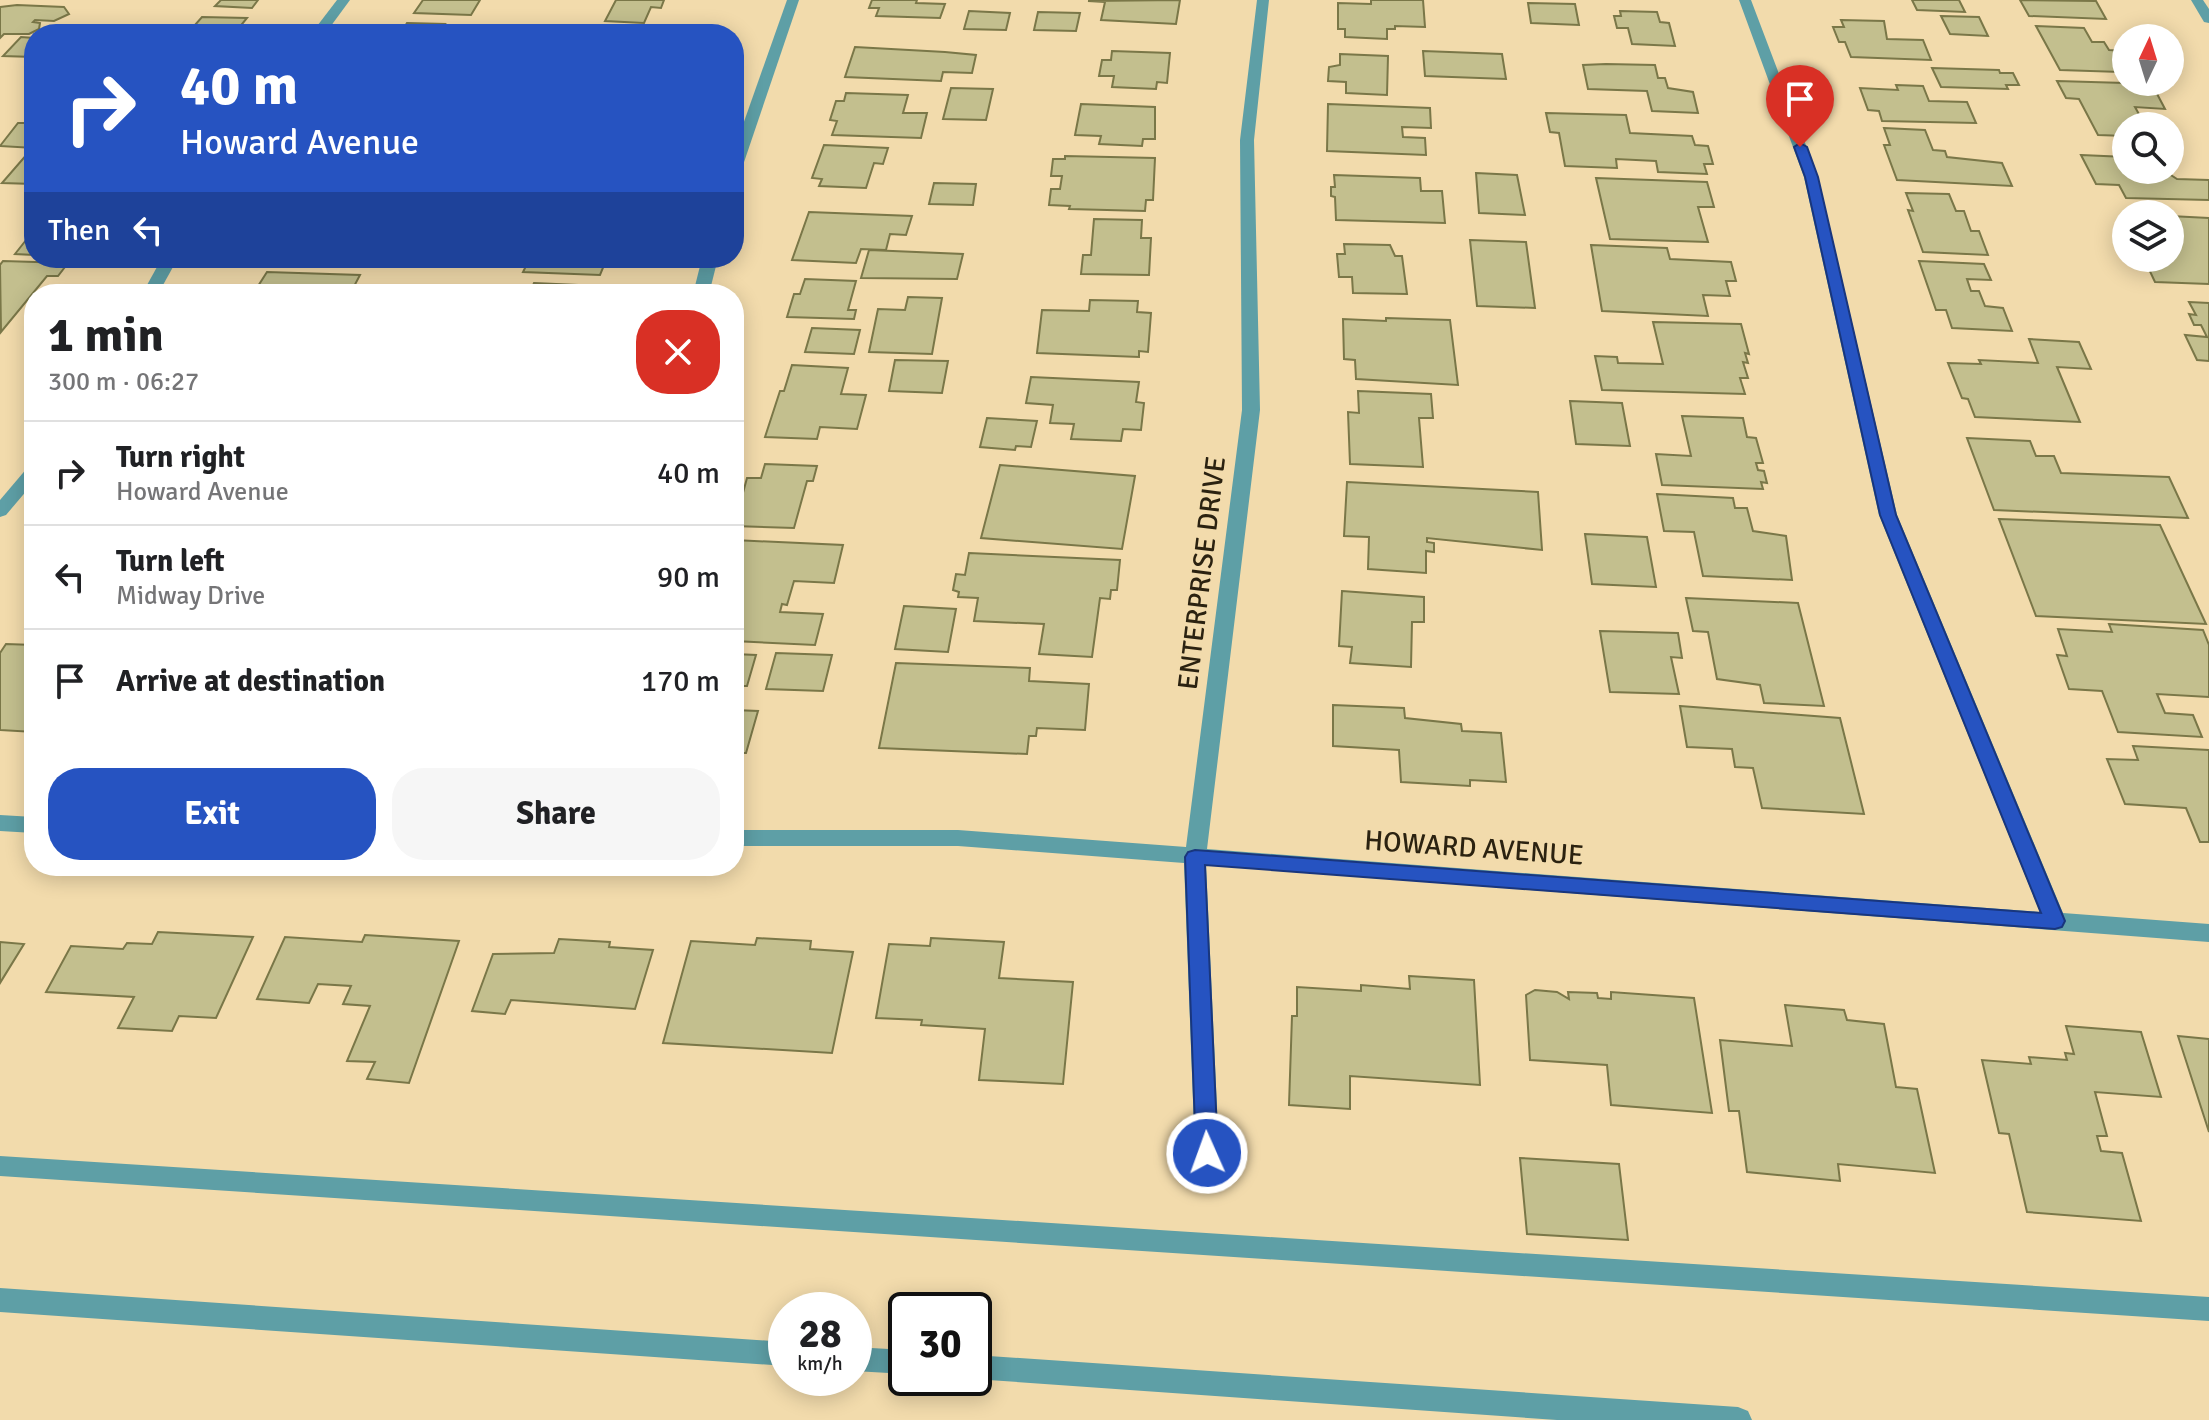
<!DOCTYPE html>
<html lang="en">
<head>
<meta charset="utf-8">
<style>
  :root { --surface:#fff; --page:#f6f6f6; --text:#202124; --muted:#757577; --line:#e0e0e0; --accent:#2653c1 }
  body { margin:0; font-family:Signika,sans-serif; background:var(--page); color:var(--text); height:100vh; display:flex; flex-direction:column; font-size:30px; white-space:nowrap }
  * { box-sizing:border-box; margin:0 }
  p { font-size:26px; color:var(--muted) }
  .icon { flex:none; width:44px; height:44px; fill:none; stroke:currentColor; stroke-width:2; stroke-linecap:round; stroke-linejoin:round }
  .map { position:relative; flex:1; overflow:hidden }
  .sheet { position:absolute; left:24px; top:284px; width:720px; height:592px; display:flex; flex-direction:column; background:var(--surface); border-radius:32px; box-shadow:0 4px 20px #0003 }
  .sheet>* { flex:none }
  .hud { position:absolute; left:24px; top:24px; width:720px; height:244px; border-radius:32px; box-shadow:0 4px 20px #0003; background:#2653c1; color:#fff; overflow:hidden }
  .needle { width:52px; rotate:4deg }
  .tools { position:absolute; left:2112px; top:24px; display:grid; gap:16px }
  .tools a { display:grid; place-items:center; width:72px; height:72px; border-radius:50%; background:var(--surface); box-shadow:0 4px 20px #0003; font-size:40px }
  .speed { position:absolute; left:768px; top:1292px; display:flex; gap:16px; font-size:40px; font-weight:700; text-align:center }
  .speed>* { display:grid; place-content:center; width:104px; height:104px; border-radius:50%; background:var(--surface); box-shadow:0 4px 20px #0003; line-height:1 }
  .speed small { font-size:20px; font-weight:400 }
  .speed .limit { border:4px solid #111; border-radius:12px; background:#fff; color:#111 }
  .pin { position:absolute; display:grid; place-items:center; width:68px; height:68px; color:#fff; margin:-82px -34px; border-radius:50% 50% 50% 0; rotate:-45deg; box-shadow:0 0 8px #0007 }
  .pin .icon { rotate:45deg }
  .me { position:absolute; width:88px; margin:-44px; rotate:358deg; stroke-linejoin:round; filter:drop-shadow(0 0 6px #0008) }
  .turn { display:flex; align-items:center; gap:28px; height:168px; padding:0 24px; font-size:36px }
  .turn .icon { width:104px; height:104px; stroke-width:2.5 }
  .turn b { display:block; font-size:56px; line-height:68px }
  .then { display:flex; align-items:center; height:76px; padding:0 24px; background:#0003; gap:16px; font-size:30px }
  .round { display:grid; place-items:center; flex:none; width:84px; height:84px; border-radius:32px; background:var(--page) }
  .head { display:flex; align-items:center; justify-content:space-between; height:136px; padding:0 24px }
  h1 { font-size:48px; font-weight:800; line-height:60px }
  .action { display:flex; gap:16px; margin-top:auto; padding:16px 24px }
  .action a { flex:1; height:92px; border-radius:32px; background:var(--accent); color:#fff; font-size:32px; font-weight:800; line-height:92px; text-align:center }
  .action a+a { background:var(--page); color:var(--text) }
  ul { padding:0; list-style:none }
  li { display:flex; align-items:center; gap:24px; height:104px; padding:0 24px; border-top:2px solid var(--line) }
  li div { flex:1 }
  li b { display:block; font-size:30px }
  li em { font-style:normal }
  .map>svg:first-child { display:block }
  .building { fill:#c3bf8e; stroke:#7a7748; stroke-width:2 }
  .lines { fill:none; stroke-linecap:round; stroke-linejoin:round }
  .lane { fill:#5e9fa6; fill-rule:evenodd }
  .street { fill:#5e9fa6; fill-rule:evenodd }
  .route { fill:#2653c1; stroke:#19367d; stroke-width:2 }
  .labels { text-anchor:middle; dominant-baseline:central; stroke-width:6; stroke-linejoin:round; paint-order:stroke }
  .street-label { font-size:28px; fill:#2b2210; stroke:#f2dbac }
</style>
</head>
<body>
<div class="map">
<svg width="2209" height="1420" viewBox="0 0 2209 1420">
  <rect width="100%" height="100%" fill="#f2dbac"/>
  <g class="building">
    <polygon points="221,0 258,0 252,8 215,6"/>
    <polygon points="423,0 480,0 471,15 414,13"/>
    <polygon points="616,0 664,0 661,8 651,7 644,23 605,21"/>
    <polygon points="872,0 917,0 916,3 945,4 940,18 876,16 879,8 869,8"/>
    <polygon points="1180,0 1176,24 1101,20 1105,2 1088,1"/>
    <polygon points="1371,0 1423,0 1425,27 1395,26 1395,29 1387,29 1387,39 1345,37 1345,29 1338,29 1338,3 1371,4"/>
    <polygon points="1912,0 1959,0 1965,12 1917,10"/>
    <polygon points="2020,0 2096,1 2106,19 2029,16"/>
    <polygon points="1528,3 1575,4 1579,25 1531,23"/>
    <polygon points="17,5 64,7 69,14 54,21 35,20 33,22 40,23 39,29 29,34 4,34 0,38 0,7"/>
    <polygon points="969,11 1010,13 1006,30 964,29"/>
    <polygon points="1620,11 1657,12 1660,22 1669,23 1675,46 1632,44 1628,28 1617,28 1614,16 1621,16"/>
    <polygon points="1038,12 1080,13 1076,31 1034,30"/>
    <polygon points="1941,16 1979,17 1988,36 1950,34"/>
    <polygon points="202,17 247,18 234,34 187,34"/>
    <polygon points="1841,20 1884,21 1887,39 1923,40 1931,60 1851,57 1845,42 1839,42 1833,27 1844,27"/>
    <polygon points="407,23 445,24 439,34 400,34"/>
    <polygon points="598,26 695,29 693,34 594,34"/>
    <polygon points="2036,26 2084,28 2092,42 2104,42 2109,50 2126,51 2126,67 2117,66 2120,72 2060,70"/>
    <polygon points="21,37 34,38 34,57 3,56"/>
    <polygon points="855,47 945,52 976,55 972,73 943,72 941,81 845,77"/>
    <polygon points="1112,51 1170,53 1167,83 1157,82 1156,89 1112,87 1114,76 1099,76 1102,60 1111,60"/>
    <polygon points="1423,51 1502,54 1506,79 1425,76"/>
    <polygon points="1340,54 1388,56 1387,95 1346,93 1346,82 1328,81 1329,67 1340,65"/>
    <polygon points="1606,64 1655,65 1658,78 1665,78 1668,88 1693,92 1698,113 1652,111 1647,91 1588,89 1583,65"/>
    <polygon points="1932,68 1999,70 2000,73 2013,73 2019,85 2006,85 2008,89 1941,87"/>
    <polygon points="2057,81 2125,83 2128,89 2155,90 2165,109 2135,107 2145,125 2150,126 2126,126 2126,136 2098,135 2079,99 2066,98"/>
    <polygon points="1896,85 1923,86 1929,101 1967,102 1976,123 1882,121 1879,111 1868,110 1860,88 1898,90"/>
    <polygon points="951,88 993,89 986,120 943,119"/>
    <polygon points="846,93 908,95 903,113 927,113 921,138 832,135 837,121 830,120 836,101 844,101"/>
    <polygon points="1081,104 1155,107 1155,139 1143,139 1142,146 1099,144 1101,136 1075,135"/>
    <polygon points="1328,104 1430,108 1431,128 1402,127 1403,137 1425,138 1426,155 1327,151"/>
    <polygon points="1546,113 1626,115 1630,133 1692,136 1695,145 1708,146 1713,164 1704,164 1707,174 1658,172 1656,161 1616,159 1617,168 1565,166 1559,133 1550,132"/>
    <polygon points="18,123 34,123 34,148 0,146"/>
    <polygon points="1884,128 1925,130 1933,150 1945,151 1947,157 2002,163 2012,186 1897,180 1884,145 1890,145"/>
    <polygon points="824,145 888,148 883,164 874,163 866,188 819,186 822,179 812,178"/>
    <polygon points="28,153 34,153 34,184 2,183"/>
    <polygon points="2081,155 2126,157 2126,170 2163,170 2177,179 2209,180 2209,200 2126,198 2119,185 2096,184"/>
    <polygon points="1065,156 1155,158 1153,200 1146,200 1145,211 1069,209 1070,206 1049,205 1051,189 1060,189 1062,176 1051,176 1053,159 1065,159"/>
    <polygon points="1476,173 1517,175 1525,215 1479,213"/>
    <polygon points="1334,175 1420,178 1421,191 1442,191 1445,223 1336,220 1335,197 1331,196 1331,187 1335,187"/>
    <polygon points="1596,178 1707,182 1714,207 1698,207 1708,242 1610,239"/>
    <polygon points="934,183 976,184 973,205 929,204"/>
    <polygon points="1906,193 1949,194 1956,211 1964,211 1971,231 1979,231 1988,255 1923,252 1908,210 1913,211"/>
    <polygon points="809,212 912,216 906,235 890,234 886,250 861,249 856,263 792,260"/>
    <polygon points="2170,216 2209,218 2209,284 2155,282 2147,265 2140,265 2137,258 2170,258"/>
    <polygon points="1094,219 1142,220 1141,238 1151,238 1149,275 1081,274 1083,255 1091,255"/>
    <polygon points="34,230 34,255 15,254"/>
    <polygon points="1470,240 1526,242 1535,308 1477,306"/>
    <polygon points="1344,244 1390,245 1395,256 1402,256 1407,294 1353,293 1352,277 1339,277 1337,254 1345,254"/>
    <polygon points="1591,245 1667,248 1670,259 1731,262 1736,281 1726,281 1730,296 1703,295 1708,316 1602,311"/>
    <polygon points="869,250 963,254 957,279 861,278"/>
    <polygon points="262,258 331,258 326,266 259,263"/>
    <polygon points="530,258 607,258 600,275 523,272"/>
    <polygon points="3,261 68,263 58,276 47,276 1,332 0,265"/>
    <polygon points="1919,261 1984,264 1991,280 1967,279 1971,291 1979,291 1985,306 2003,308 2012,331 1952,328 1946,310 1936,310"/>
    <polygon points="267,272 360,275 350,294 253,294"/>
    <polygon points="805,279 856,281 848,310 856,310 854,319 787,317 794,294 800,294"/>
    <polygon points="534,283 599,286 595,294 529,294"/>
    <polygon points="908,297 942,298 932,354 869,352 878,309 905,310"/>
    <polygon points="1090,300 1138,301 1137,312 1151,313 1148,352 1139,351 1139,357 1037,353 1042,310 1089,311"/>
    <polygon points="2189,302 2209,303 2209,361 2197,360 2185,335 2207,337 2201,325 2194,325 2189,314 2196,315"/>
    <polygon points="1386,318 1450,320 1458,385 1356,379 1355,360 1344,359 1343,319 1386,321"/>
    <polygon points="1653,322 1741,324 1749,354 1745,353 1748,363 1743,362 1748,378 1740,378 1745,394 1602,390 1595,356 1617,357 1618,363 1663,364"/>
    <polygon points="812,328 860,330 854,354 805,352"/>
    <polygon points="2029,339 2079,342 2091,369 2057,367 2080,422 1975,417 1968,399 1962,398 1948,363 1981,364 1979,360 2038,363"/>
    <polygon points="895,360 948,361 942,393 889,391"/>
    <polygon points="792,365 848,368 841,394 866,395 857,429 820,427 817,439 765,437 780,391 784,391"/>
    <polygon points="1031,377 1139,382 1136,402 1144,403 1141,430 1123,429 1121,441 1071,439 1074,424 1050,423 1053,405 1026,403"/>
    <polygon points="1358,391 1431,394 1433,418 1419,418 1423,467 1350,464 1348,412 1359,413"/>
    <polygon points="1570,401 1622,403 1630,446 1576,444"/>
    <polygon points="1682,416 1743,418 1747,437 1756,438 1763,463 1756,463 1758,470 1764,471 1767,483 1761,482 1763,489 1662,485 1656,454 1691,456"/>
    <polygon points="987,418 1037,421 1031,447 1016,446 1015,450 980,447"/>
    <polygon points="1967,438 2030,441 2036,456 2054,456 2061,473 2169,477 2188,518 1994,510"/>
    <polygon points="765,464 817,466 813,481 807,481 794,528 734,526 747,478 761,478"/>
    <polygon points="1000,465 1135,476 1122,549 981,538"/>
    <polygon points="1347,482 1538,492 1542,550 1427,538 1427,542 1434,543 1434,552 1426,551 1426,573 1368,569 1369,537 1344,536"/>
    <polygon points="1657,494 1733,498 1735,508 1747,508 1753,531 1786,536 1792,580 1703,576 1694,532 1664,531"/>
    <polygon points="1999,519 2160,525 2206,624 2036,616"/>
    <polygon points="1585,534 1647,537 1656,587 1592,584"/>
    <polygon points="734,540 843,545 834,583 794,581 787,605 782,604 780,612 823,614 815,645 734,641"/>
    <polygon points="969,553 1120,560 1117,590 1111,590 1110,599 1100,598 1092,657 1039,654 1044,624 974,621 978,598 958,597 959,592 953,590 956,574 965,575"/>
    <polygon points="1342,591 1424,597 1424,622 1412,622 1411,667 1350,663 1352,647 1339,646"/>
    <polygon points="1686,598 1798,603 1824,706 1764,703 1760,685 1717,679 1708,632 1693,631"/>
    <polygon points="904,606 956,609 948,652 895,649"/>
    <polygon points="2109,624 2203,630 2209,645 2209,697 2157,694 2165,713 2193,715 2202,737 2118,732 2102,691 2069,689 2057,655 2067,656 2058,629 2112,632"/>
    <polygon points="1600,631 1678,633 1682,658 1671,657 1679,694 1610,692"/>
    <polygon points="6,644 34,645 34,663 29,670 34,670 34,732 0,730 0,653"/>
    <polygon points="776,653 832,655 823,691 766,689"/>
    <polygon points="734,654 756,655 747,686 740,686 734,706"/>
    <polygon points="896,663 1030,668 1029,681 1089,684 1085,730 1037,728 1036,736 1029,736 1027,754 879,748"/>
    <polygon points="1333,705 1404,708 1405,718 1461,724 1462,731 1501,733 1506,782 1470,780 1470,786 1401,782 1399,750 1333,746"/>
    <polygon points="1680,706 1840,718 1864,814 1762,808 1753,768 1735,767 1732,749 1687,747"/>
    <polygon points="734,710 758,711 746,753 734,753"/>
    <polygon points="2133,746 2209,750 2209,842 2200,842 2186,808 2125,804 2107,759 2138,760"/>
    <polygon points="158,932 253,937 216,1018 179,1016 172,1031 118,1028 134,997 46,992 71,946 123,949 127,943 152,944"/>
    <polygon points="365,935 459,941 409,1083 367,1079 375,1062 347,1061 370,1006 343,1004 351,986 318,984 309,1003 257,999 285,937 362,942"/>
    <polygon points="757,938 811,941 810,949 853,952 832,1053 663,1043 691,941 755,945"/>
    <polygon points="931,938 1004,942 999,978 1073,982 1063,1084 979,1080 985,1029 921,1025 922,1020 876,1018 889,944 930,946"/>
    <polygon points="559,939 610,942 609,947 653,950 635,1009 511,1000 505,1014 472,1011 493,954 554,953"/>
    <polygon points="0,942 24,944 0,983"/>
    <polygon points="1409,976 1474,980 1480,1085 1350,1076 1350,1109 1289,1105 1292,1016 1297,1016 1297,987 1361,991 1361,985 1410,989"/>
    <polygon points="1535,990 1557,992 1569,999 1568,992 1597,993 1598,998 1611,999 1611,992 1694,998 1712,1113 1611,1105 1607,1065 1530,1060 1526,995"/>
    <polygon points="1785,1005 1844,1010 1847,1020 1884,1024 1896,1087 1917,1089 1935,1173 1838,1164 1840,1181 1747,1172 1739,1111 1729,1111 1720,1040 1792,1046"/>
    <polygon points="2066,1026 2141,1032 2161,1097 2095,1092 2107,1136 2097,1136 2101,1151 2122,1153 2141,1221 2027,1212 2009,1134 1999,1133 1982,1060 2031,1064 2029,1057 2067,1060 2065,1053 2074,1054"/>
    <polygon points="2178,1036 2209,1039 2209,1132"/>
    <polygon points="1520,1158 1619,1164 1628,1240 1527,1234"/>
  </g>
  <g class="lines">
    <g class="lane">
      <polygon points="0,1156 2209,1297 2209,1321 0,1176"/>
      <polygon points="0,1288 786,1342 786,1366 0,1312"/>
      <polygon points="854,1347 906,1350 906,1374 854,1371"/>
      <polygon points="974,1355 1738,1407 1748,1411 1752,1420 1557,1420 974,1379 971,1378 974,1378"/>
    </g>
    <g class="street">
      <polygon points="337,0 350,0 325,34 311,34"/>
      <polygon points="787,0 799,0 741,171 734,175 734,150"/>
      <polygon points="1257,0 1269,0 1254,140 1260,410 1207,849 2040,912 1879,515 1804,177 1739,0 1751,0 1818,177 1897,515 2063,913 2209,924 2209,942 1206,865 1219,1153 1216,1160 1207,1163 1198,1160 1195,1153 1184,863 958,846 734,846 734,830 958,830 1186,847 1242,410 1240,140"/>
      <polygon points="2191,0 2203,0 2209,9 2209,23 2204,22"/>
      <polygon points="162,258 178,258 158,294 142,294"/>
      <polygon points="702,258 718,258 709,294 693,294"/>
      <polygon points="34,466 34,482 6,515 0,517 0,500 28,467"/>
      <polygon points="0,815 34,817 34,833 0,831"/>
    </g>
  </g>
  <polygon class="route" points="1800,143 1807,147 1818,177 1896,515 2065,921 2062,927 2055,929 1205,865 1218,1153 1214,1159 1207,1162 1199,1159 1196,1153 1185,857 1188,852 1195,850 2041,913 1880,515 1805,177 1794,147"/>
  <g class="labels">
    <g class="street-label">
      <text transform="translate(1202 573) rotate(-83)">ENTERPRISE DRIVE</text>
      <text transform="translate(1474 848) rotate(4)">HOWARD AVENUE</text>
    </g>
  </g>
</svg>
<div class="tools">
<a><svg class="needle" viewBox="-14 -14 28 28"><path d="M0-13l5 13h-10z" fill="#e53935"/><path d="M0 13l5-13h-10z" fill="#757577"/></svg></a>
<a><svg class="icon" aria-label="search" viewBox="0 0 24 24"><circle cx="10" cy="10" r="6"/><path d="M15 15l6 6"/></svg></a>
<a><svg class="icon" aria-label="layers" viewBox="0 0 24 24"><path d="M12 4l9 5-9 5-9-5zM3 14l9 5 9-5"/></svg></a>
</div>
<div class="speed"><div>28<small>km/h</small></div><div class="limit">30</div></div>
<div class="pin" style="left:1800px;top:147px;background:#d93025"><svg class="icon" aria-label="arrive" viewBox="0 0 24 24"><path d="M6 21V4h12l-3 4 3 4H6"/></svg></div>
<svg class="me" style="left:1207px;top:1153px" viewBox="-20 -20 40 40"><circle r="17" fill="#2653c1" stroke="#fff" stroke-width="3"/><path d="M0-11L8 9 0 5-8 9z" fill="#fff"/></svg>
<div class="hud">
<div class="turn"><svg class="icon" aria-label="right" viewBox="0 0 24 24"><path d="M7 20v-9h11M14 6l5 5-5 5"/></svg><div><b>40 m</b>Howard Avenue</div></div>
<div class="then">Then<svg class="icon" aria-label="left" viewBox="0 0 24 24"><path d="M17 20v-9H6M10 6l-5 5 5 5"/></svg></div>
</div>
<section class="sheet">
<div class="head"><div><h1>1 min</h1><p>300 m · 06:27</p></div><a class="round" style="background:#d93025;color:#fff"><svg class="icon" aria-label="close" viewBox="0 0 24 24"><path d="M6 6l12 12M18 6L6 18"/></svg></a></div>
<ul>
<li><svg class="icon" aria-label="right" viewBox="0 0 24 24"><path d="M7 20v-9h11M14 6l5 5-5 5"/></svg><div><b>Turn right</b><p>Howard Avenue</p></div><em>40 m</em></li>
<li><svg class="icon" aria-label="left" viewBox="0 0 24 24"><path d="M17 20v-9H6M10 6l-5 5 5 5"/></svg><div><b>Turn left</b><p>Midway Drive</p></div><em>90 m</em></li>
<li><svg class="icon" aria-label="arrive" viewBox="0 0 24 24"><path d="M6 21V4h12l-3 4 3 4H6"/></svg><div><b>Arrive at destination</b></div><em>170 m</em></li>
</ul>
<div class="action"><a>Exit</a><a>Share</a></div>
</section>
</div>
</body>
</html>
